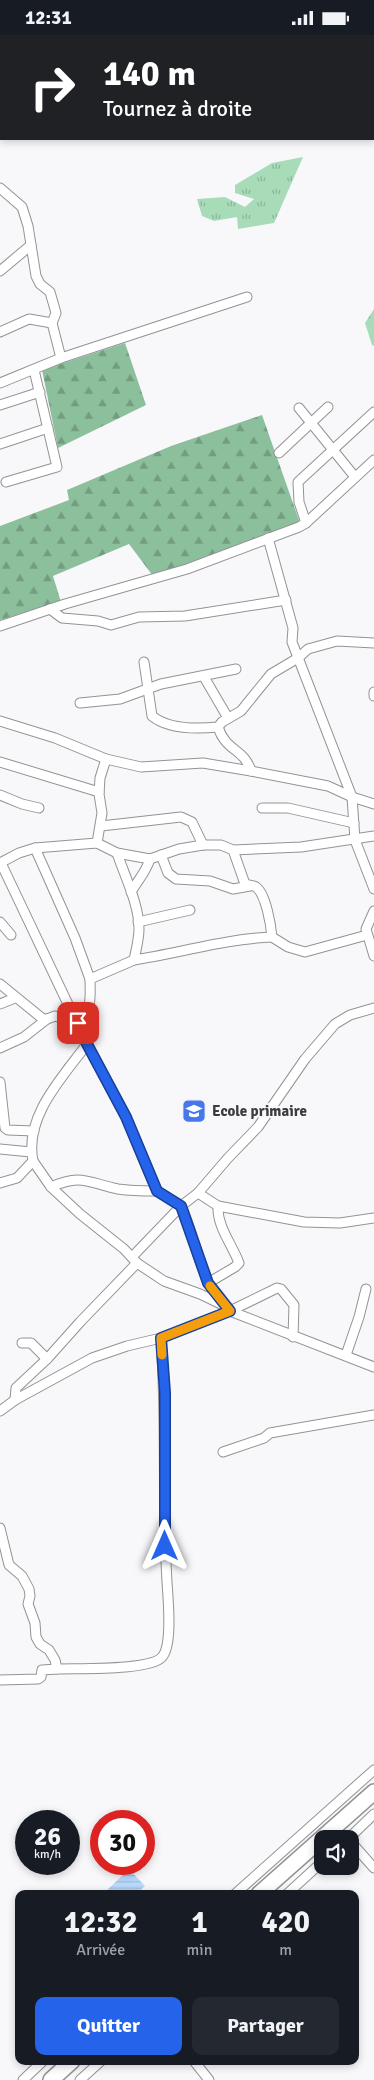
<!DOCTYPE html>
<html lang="fr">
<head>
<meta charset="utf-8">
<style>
  :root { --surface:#171b24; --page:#242831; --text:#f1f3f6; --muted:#9ea1a6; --accent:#2563eb }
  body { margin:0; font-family:Signika,sans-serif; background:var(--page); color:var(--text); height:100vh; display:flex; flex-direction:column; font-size:19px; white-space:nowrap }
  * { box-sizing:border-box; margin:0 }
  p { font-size:16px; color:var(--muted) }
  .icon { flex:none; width:28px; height:28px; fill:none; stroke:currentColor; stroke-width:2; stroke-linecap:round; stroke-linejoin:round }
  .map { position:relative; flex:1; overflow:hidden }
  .drawer { position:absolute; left:15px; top:1855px; width:344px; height:175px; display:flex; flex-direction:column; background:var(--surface); border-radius:10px; box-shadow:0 2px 8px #0003 }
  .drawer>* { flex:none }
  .hud { position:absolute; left:0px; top:0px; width:375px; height:105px; box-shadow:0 2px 8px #0003; background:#202124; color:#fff; overflow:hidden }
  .controls { position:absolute; left:314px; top:1795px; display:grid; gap:10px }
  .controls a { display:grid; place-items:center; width:45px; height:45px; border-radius:10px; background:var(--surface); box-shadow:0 2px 8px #0003; font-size:25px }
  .speed { position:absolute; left:15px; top:1775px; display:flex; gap:10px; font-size:25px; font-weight:700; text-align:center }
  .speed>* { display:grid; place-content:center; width:65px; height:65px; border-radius:50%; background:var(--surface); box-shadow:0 2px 8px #0003; line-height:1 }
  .speed small { font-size:12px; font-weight:400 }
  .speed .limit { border:8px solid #d22; background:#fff; color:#111 }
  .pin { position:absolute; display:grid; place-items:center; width:42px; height:42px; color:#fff; margin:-21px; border-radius:10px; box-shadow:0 2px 8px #0006 }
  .me { position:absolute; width:55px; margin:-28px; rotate:0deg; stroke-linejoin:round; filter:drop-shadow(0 0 4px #0008) }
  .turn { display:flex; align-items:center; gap:18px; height:105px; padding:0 20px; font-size:22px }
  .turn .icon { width:65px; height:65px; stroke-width:2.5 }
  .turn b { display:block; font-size:35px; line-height:42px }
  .eta { display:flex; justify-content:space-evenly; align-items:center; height:85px; text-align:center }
  .eta b { font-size:30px; font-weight:800; line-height:35px }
  .button { display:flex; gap:10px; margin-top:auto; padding:10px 20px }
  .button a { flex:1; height:58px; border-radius:10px; background:var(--accent); color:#fff; font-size:20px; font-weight:800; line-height:58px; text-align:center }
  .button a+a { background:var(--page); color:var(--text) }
  .status { display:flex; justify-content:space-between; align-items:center; height:35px; padding:0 25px; background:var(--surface); direction:ltr }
  .status svg { height:14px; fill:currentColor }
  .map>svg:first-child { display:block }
  .grass { fill:url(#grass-tufts) }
  .forest { fill:url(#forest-firs) }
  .water { fill:url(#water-rules) }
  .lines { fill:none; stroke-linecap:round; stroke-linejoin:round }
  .stream { stroke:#b9dafd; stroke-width:3 }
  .minor-casing { stroke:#939396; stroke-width:11 }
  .trunk-casing { stroke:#939396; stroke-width:18 }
  .minor { stroke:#fff; stroke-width:9 }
  .trunk { stroke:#fff; stroke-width:15 }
  .route-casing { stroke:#184099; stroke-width:12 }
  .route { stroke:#2563eb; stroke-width:9 }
  .slow { stroke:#f59e0b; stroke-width:9 }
  .labels { text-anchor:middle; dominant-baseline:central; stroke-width:4; stroke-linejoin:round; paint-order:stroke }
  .poi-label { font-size:15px; font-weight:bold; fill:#3c3c3d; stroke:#f8f8fb; text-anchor:start }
</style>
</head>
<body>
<div class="status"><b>12:31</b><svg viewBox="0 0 49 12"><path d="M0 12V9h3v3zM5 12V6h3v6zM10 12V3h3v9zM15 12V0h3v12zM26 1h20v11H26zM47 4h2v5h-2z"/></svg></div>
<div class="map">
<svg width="374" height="2045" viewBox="0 0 374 2045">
  <defs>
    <pattern id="grass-tufts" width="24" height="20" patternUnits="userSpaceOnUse" patternTransform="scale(1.25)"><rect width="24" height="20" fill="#a8dcb8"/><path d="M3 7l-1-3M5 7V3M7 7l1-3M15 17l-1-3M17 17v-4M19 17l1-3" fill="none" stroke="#8ab497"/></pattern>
    <pattern id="forest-firs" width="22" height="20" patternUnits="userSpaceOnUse" patternTransform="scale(1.25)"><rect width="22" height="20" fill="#8cc09c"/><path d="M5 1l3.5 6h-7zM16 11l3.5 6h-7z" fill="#749d80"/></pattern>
    <pattern id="water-rules" width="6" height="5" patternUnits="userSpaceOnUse" patternTransform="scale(1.25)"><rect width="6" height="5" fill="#b9dafd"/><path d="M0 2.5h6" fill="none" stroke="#a0bcda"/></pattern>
  </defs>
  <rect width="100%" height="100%" fill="#f8f8fb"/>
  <g class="grass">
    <polygon points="303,122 274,188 238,194 237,182 214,186 202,181 197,164 225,162 245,172 254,164 235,158 235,150 272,128"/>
    <polygon points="374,274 374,311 372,310 365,288"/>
  </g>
  <g class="forest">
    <polygon points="125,308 146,370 58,413 42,335"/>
    <polygon points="262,380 300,488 188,531 153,541 129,509 53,541 61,567 0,585 0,491 69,465 67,455 171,411"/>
  </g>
  <polygon class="water" points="129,1834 145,1851 136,1859 103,1859"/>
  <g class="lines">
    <polyline class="stream" points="154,1 155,0"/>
    <g class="minor-casing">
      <g id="minor">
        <polyline points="15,1 15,0"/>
        <polyline points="0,37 1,37"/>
        <polyline points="0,153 22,172 28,191 36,241 40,249 50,257 56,278 52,288"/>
        <polyline points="0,236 31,210"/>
        <polyline points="0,297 29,284 52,288 61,323"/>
        <polyline points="0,348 61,323 247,262"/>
        <polyline points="0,370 40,357"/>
        <polyline points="299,373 355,442"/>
        <polyline points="0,409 48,393"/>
        <polyline points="279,418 328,372"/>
        <polyline points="6,447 57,432 34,335"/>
        <polyline points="306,488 299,467 298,447 374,377"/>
        <polyline points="268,503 293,593 292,607 352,762 355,805 374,854"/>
        <polyline points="50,574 62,583 98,586 111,590 139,582 185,581 286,565"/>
        <polyline points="0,591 65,569 187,534 299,492 306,488 374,425"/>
        <path d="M144,627L152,681C169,695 198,694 218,692L222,687L241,676L271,639L298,623L308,614L337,606L374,608"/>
        <polyline points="204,642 228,683"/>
        <polyline points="374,657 374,661"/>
        <polyline points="80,668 120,664 161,649 236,634"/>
        <polyline points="0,686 55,703 106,724 141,732 203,728 251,736 328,751 352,762 374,769"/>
        <path d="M218,692C226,717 244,713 251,736"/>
        <polyline points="0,727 99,757"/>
        <polyline points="0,760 22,769 39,773"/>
        <polyline points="262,773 288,773 354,788"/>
        <polyline points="101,791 181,782 192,787 203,810"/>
        <polyline points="97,808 102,778 99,759 100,743 106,724"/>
        <polyline points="35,813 75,903 90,944"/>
        <polyline points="233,815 301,812 374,801"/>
        <path d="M117,818C125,842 139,869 139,894C139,904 136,915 134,925"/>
        <polyline points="161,820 168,838 176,844 210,846 233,854 250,851"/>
        <path d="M0,828L19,818L35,813L97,808L117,818L150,824L179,814L203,810H221L233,815L245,849C248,850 253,850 256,852C266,859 271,891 272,902L288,912L305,917L367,900"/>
        <polyline points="1,828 76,986"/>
        <path d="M131,857C138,845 146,837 150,824"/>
        <polyline points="374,876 366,894 374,921"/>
        <polyline points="0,887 11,900"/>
        <polyline points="138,887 190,875"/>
        <path d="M0,949L43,984H47L55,981L78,988L87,1009L126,1082L157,1156L181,1171C199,1210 197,1243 230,1276L374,1332"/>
        <polyline points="0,969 15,963"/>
        <path d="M77,987C93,980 90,958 90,944L134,925C180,918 225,904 272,902"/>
        <polyline points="0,1013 24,1002 47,984"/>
        <polyline points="0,1047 5,1093 8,1095 34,1096"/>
        <polyline points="0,1114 31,1117"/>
        <polyline points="33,1126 51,1152 80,1179 124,1214 137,1228 164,1246 200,1259 223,1270"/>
        <path d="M0,1148L17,1143L33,1126C24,1081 63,1042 87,1009"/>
        <path d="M51,1152C81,1138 89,1148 118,1154C131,1156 144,1156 157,1156"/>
        <polyline points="198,1158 218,1171 304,1187 340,1188 374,1183"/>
        <polyline points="132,1222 181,1171 198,1158 228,1123 258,1092 305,1024 335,989 350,980 374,973"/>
        <path d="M208,1248L235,1232L239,1228C232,1209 217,1192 218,1171"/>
        <polyline points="22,1308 31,1308 47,1324"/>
        <polyline points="346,1320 359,1282 366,1254"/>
        <polyline points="15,1365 16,1353 47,1324 81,1286 137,1228"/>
        <polyline points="0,1376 15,1365 92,1323 127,1311 161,1303 230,1276 277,1253 281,1254 294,1270 293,1302"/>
        <polyline points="223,1417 264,1403 270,1398 374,1380"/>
        <path d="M0,1493L9,1530L22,1541L29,1554L30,1561L28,1569L35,1588L36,1602L40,1609L49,1615L55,1625L57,1634C77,1633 150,1636 162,1622C173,1610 168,1564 167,1547C162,1466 167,1385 161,1303"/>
        <polyline points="0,1645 38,1644 41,1642 42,1635 57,1634"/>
        <polyline points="348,1804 374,1779"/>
        <polyline points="350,1806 374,1833"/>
        <polyline points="235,1859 374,1735"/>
        <polyline points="287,1859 322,1827"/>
        <polyline points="194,2026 209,2045"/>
        <polyline points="23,2045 43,2026"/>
        <polyline points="80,2045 101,2026"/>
      </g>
    </g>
    <g class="trunk-casing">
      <g id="trunk">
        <polyline points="259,1859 374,1757"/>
        <polyline points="51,2045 72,2026"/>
      </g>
    </g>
    <use href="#minor" class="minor"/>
    <use href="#trunk" class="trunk"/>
  </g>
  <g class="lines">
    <g class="route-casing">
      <polyline id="route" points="78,988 87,1009 126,1082 157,1156 181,1171 208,1248 230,1276 161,1303 165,1358 165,1511"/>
    </g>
    <use href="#route" class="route"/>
    <polyline class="slow" points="162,1320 161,1303 230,1276 210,1251"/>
  </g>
  <defs>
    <g id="school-square" transform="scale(1.25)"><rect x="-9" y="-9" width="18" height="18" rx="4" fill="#4678ea" stroke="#f8f8fb"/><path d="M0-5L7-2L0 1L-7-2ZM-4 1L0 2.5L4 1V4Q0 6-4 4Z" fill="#fff"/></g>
  </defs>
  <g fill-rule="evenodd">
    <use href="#school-square" x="194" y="1076"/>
  </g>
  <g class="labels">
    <g class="poi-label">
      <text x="212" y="1076">Ecole primaire</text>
    </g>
  </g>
</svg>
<div class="controls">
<a><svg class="icon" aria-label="sound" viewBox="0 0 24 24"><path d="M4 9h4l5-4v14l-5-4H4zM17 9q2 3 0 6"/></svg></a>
</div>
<div class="speed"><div>26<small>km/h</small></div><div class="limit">30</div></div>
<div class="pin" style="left:78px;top:988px;background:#d93025"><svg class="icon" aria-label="arrive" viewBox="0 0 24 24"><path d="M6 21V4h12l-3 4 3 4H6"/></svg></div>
<svg class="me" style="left:165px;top:1511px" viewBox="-20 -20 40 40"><path d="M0-17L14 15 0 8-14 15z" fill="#2563eb" stroke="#fff" stroke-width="4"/></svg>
<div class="hud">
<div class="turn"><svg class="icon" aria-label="right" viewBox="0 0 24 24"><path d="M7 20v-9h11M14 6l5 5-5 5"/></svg><div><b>140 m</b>Tournez à droite</div></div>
</div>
<section class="drawer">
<div class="eta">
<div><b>12:32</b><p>Arrivée</p></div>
<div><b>1</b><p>min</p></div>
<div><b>420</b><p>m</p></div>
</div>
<div class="button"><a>Quitter</a><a>Partager</a></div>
</section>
</div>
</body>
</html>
